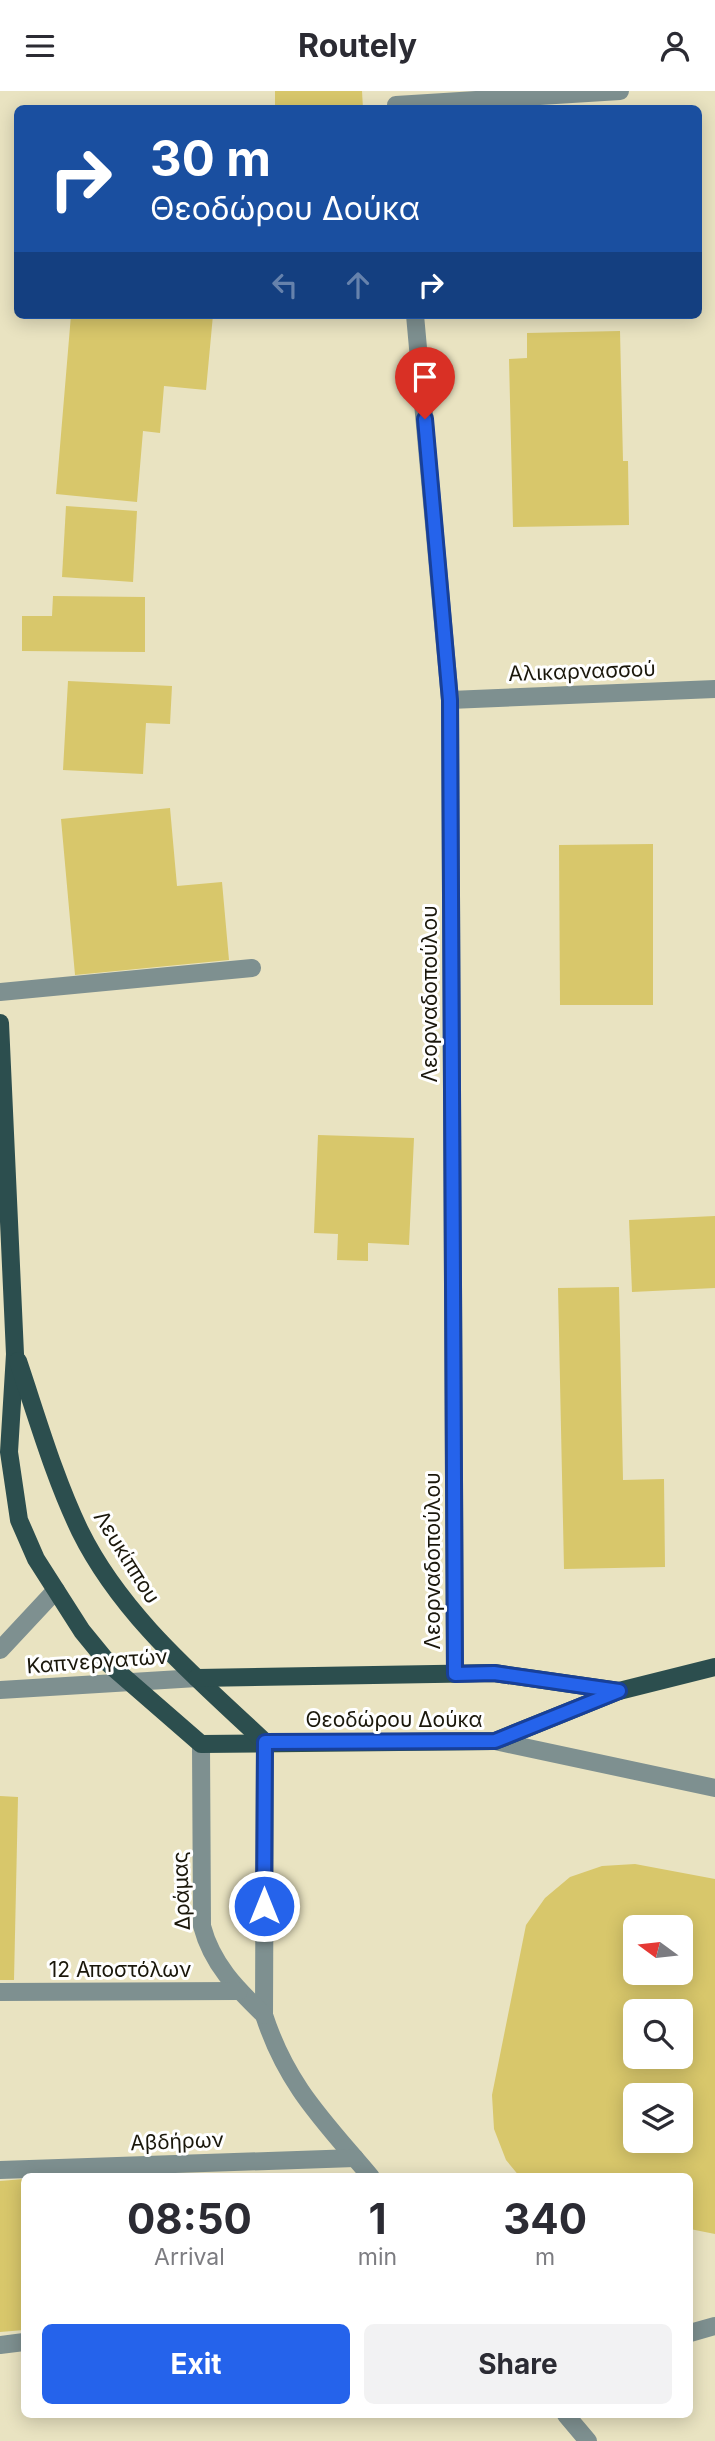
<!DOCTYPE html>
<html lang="en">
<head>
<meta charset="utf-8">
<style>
  :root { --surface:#fff; --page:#f2f2f3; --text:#2b2b33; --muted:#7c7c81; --accent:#2563eb }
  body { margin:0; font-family:Inter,sans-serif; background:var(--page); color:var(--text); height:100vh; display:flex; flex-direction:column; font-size:26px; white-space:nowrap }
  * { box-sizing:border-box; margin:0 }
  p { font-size:23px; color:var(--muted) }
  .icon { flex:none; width:38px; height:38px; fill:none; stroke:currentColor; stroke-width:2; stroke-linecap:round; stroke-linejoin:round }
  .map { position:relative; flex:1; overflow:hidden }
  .sheet { position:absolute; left:21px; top:2082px; width:672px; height:245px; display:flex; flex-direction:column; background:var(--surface); border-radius:10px; box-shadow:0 4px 18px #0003 }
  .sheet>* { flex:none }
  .banner { position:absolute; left:14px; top:14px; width:688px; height:214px; border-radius:10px; box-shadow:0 4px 18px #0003; background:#1a4fa0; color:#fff; overflow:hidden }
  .needle { width:46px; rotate:285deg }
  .tools { position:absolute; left:623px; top:1824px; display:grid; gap:14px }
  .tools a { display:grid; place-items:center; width:70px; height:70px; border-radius:10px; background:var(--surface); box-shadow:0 4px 18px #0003; font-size:35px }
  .pin { position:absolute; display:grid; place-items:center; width:60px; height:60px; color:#fff; margin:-72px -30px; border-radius:50% 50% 50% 0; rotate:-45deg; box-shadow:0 0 7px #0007 }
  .pin .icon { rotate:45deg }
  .me { position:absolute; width:77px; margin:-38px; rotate:0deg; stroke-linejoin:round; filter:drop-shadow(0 0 5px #0008) }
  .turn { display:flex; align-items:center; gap:24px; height:147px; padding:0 21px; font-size:32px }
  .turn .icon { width:91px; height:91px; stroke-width:2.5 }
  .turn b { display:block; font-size:49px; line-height:60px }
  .lanes { display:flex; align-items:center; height:66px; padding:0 21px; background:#0003; justify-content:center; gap:35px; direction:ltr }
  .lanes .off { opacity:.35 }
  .eta { display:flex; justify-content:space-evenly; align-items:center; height:119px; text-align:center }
  .eta b { font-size:42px; font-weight:700; line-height:49px }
  .action { display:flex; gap:14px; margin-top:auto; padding:14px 21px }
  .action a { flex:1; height:80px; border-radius:10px; background:var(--accent); color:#fff; font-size:28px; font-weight:700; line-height:80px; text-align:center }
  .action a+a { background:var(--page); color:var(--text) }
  header { display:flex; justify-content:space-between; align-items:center; height:91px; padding:0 21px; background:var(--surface); font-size:32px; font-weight:700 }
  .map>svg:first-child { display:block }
  .building { fill:#d8c76b; fill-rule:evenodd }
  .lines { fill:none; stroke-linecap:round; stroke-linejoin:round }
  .minor { stroke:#7e9090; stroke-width:18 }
  .major { stroke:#2c4e4e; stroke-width:18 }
  .route-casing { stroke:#184099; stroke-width:18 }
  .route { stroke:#2563eb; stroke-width:12 }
  .labels { text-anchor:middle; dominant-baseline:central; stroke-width:6; stroke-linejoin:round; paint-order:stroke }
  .street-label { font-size:21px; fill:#1a170b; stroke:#fff }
</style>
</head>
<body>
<header><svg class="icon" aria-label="menu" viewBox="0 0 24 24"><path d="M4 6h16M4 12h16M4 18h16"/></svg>Routely<svg class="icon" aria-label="person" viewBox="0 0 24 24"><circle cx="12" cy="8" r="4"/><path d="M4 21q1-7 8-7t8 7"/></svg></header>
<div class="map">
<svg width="715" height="2350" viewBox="0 0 715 2350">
  <rect width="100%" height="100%" fill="#e9e3c1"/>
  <g class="building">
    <polygon points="275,0 362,0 363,18 275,18"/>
    <polygon points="71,224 213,224 206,299 164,295 160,342 143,340 137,411 56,403"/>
    <polygon points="620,240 623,370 628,370 629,434 513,436 509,268 527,267 527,242"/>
    <polygon points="66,415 137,420 133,491 62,486"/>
    <polygon points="53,505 145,506 145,561 22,560 22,525 52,525"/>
    <polygon points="68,590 172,595 170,633 146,632 143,683 63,679"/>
    <polygon points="170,717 177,795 222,791 229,869 75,884 61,728"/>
    <polygon points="653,753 653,914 560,914 559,754"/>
    <polygon points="318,1044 414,1047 409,1154 368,1152 368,1170 337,1169 338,1143 314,1142"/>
    <polygon points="715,1125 715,1197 632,1201 629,1129"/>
    <polygon points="619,1196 623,1389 664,1388 665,1476 564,1478 558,1197"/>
    <polygon points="0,1705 18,1706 14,1889 0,1889"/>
    <path d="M635,1773L715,1788V2143L690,2138V2086H520L506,2069L494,2038L492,2004L526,1834L545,1807L570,1786L602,1775ZM635,1836H681V1881H635ZM635,1920H681V1965H635ZM635,2004H681V2049H635Z"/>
    <polygon points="24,2088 24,2239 0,2241 0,2090"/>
  </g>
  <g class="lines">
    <g class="minor">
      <polyline points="396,14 620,0"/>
      <polyline points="415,224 450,609 455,1583"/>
      <polyline points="450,609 715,598"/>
      <polyline points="0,901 252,877"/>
      <polyline points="0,1559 56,1499"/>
      <polyline points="0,1599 197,1587"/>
      <polyline points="495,1650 715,1697"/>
      <path d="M265,1651L264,1924C287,1995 324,2030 371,2086"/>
      <path d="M201,1653L202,1835C212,1873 236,1897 264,1924"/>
      <polyline points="0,1901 239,1900"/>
      <polyline points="0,2079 355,2067"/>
      <polyline points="690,2242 715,2235"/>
      <polyline points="0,2254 24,2251"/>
      <polyline points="566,2324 588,2350"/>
    </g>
    <g class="major">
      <polyline points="0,932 15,1263 9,1361 19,1429 36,1468 82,1540 109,1573 201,1653 495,1650 619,1600 715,1576"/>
      <path d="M18,1270C37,1326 54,1386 80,1440C122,1525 197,1587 265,1651"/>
      <polyline points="197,1587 494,1582 619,1600"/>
    </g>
  </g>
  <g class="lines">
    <g class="route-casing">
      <polyline id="route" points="264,1815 265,1651 495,1650 619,1600 494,1582 455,1583 450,609 425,328"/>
    </g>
    <use href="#route" class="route"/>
  </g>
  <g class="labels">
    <g class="street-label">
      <text transform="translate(582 580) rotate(-2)">Αλικαρνασσού</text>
      <text transform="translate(429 903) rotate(-90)">Λεορναδοπούλου</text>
      <text transform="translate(127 1466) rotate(58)">Λευκίππου</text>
      <text transform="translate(432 1470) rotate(-90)">Λεορναδοπούλου</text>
      <text transform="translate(97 1570) rotate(-4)">Καπνεργατών</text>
      <text x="394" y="1628">Θεοδώρου Δούκα</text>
      <text transform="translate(181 1800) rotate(-92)">Δράμας</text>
      <text x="120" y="1878">12 Αποστόλων</text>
      <text transform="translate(177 2050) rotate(-2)">Αβδήρων</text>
    </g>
  </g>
</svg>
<div class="tools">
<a><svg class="needle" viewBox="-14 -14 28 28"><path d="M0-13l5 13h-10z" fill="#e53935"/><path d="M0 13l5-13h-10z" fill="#7c7c81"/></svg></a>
<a><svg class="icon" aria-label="search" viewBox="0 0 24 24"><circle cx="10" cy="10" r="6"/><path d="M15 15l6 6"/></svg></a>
<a><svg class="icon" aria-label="layers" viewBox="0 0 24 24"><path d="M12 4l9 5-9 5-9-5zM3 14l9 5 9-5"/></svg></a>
</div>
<div class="pin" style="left:425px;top:328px;background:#d93025"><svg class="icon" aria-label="arrive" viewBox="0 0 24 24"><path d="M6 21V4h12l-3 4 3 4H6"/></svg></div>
<svg class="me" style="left:264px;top:1815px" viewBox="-20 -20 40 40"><circle r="17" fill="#2563eb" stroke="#fff" stroke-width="3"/><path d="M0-11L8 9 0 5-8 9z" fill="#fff"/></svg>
<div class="banner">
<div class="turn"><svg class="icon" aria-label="right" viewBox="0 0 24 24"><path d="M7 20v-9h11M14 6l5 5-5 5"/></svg><div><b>30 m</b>Θεοδώρου Δούκα</div></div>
<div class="lanes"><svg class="icon off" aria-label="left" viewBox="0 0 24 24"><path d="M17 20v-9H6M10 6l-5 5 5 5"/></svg><svg class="icon off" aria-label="ahead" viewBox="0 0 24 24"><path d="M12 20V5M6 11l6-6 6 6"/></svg><svg class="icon" aria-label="right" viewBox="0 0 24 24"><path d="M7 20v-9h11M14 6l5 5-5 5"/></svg></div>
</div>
<section class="sheet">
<div class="eta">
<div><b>08:50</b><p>Arrival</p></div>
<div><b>1</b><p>min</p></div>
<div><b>340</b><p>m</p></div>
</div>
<div class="action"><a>Exit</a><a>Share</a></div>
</section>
</div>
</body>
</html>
